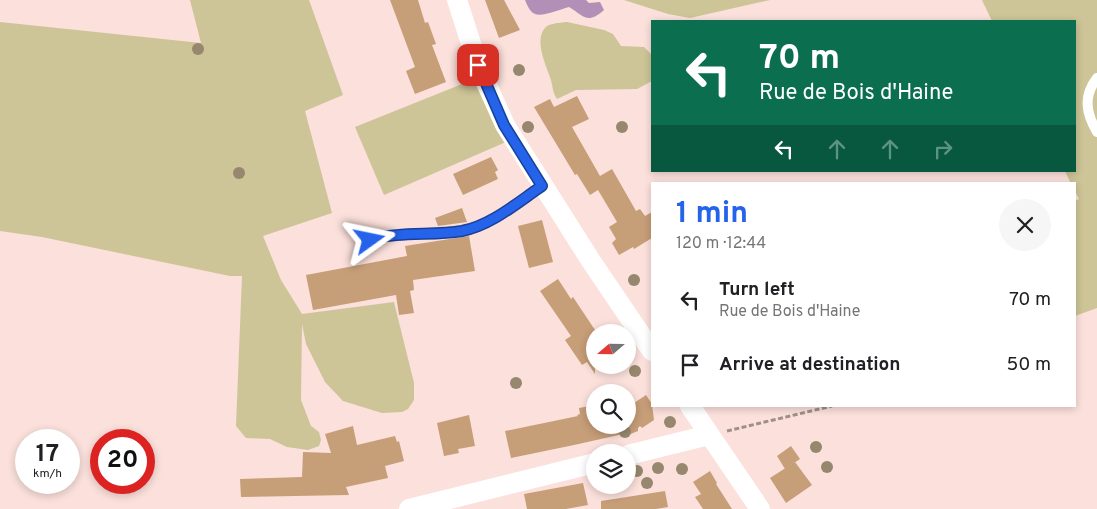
<!DOCTYPE html>
<html lang="en">
<head>
<meta charset="utf-8">
<style>
  :root { --surface:#fff; --page:#f6f6f6; --text:#202124; --muted:#757577; --accent:#2563eb }
  body { margin:0; font-family:Overpass,sans-serif; background:var(--page); color:var(--text); height:100vh; display:flex; flex-direction:column; font-size:19px; white-space:nowrap }
  * { box-sizing:border-box; margin:0 }
  p { font-size:16px; color:var(--muted) }
  .icon { flex:none; width:28px; height:28px; fill:none; stroke:currentColor; stroke-width:2; stroke-linecap:round; stroke-linejoin:round }
  .map { position:relative; flex:1; overflow:hidden }
  .side { position:absolute; left:651px; top:182px; width:425px; height:225px; display:flex; flex-direction:column; background:var(--surface); border-radius:0px; box-shadow:0 2px 8px #0003 }
  .side>* { flex:none }
  .guide { position:absolute; left:651px; top:20px; width:425px; height:152px; border-radius:0px; box-shadow:0 2px 8px #0003; background:#0b6e4f; color:#fff; overflow:hidden }
  .needle { width:32px; rotate:250deg }
  .buttons { position:absolute; left:586px; top:324px; display:grid; gap:10px }
  .buttons a { display:grid; place-items:center; width:50px; height:50px; border-radius:50%; background:var(--surface); box-shadow:0 2px 8px #0003; font-size:25px }
  .speed { position:absolute; left:15px; top:429px; display:flex; gap:10px; font-size:25px; font-weight:700; text-align:center }
  .speed>* { display:grid; place-content:center; width:65px; height:65px; border-radius:50%; background:var(--surface); box-shadow:0 2px 8px #0003; line-height:1 }
  .speed small { font-size:12px; font-weight:400 }
  .speed .limit { border:8px solid #d22; background:#fff; color:#111 }
  .pin { position:absolute; display:grid; place-items:center; width:42px; height:42px; color:#fff; margin:-21px; border-radius:10px; box-shadow:0 2px 8px #0006 }
  .me { position:absolute; width:55px; margin:-28px; rotate:78deg; stroke-linejoin:round; filter:drop-shadow(0 0 4px #0008) }
  .turn { display:flex; align-items:center; gap:18px; height:105px; padding:0 25px; font-size:22px }
  .turn .icon { width:65px; height:65px; stroke-width:2.5 }
  .turn b { display:block; font-size:35px; line-height:42px }
  .lanes { display:flex; align-items:center; height:48px; padding:0 25px; background:#0003; justify-content:center; gap:25px; direction:ltr }
  .lanes .off { opacity:.35 }
  .round { display:grid; place-items:center; flex:none; width:52px; height:52px; border-radius:26px; background:var(--page) }
  .summary { display:flex; align-items:center; justify-content:space-between; height:85px; padding:0 25px }
  h1 { font-size:30px; font-weight:700; line-height:38px; color:var(--accent) }
  ul { padding:0; list-style:none }
  li { display:flex; align-items:center; gap:15px; height:65px; padding:0 25px }
  li div { flex:1 }
  li b { display:block; font-size:19px }
  li em { font-style:normal }
  .map>svg:first-child { display:block }
  .green { fill:#cdc497 }
  .water { fill:#b28fb7 }
  .building { fill:#c69e78 }
  .lines { fill:none; stroke-linecap:round; stroke-linejoin:round }
  .path { stroke:#a18d89; stroke-width:3; stroke-dasharray:5 2.5; stroke-linecap:butt }
  .service { stroke:#fff; stroke-width:10 }
  .minor { stroke:#fff; stroke-width:20 }
  .tree { fill:#97876e }
  .route-casing { stroke:#184099; stroke-width:12 }
  .route { stroke:#2563eb; stroke-width:9 }
</style>
</head>
<body>
<div class="map">
<svg width="1097" height="509" viewBox="0 0 1097 509">
  <rect width="100%" height="100%" fill="#fbe0db"/>
  <g class="green">
    <polygon points="190,0 309,0 343,95 305,111 332,213 263,236 281,280 302,314 394,302 414,383 414,400 408,409 402,412 382,413 343,401 325,382 306,344 302,324 301,400 311,426 319,432 321,440 319,446 308,450 287,447 270,439 246,438 236,426 242,276 230,276 42,237 0,231 0,22 201,43"/>
    <polygon points="624,0 770,0 690,18 668,14"/>
    <polygon points="982,0 1097,0 1097,308 1075,316 1075,201 1079,199 1075,191 1075,184 1071,184 1065,171 1075,171 1075,21 992,21"/>
    <path d="M567,22L604,30L613,34L621,46L644,47L652,55V81L637,89L576,90L557,99C552,91 553,86 550,77C546,65 534,40 545,28C549,23 560,23 567,22Z"/>
    <polygon points="482,76 513,139 384,195 355,127"/>
  </g>
  <path class="water" d="M525,0H586L589,3L600,2L604,10C587,25 584,16 569,7C561,9 542,17 535,14C530,12 527,5 525,0Z"/>
  <g class="building">
    <polygon points="390,0 418,0 425,23 428,22 436,44 432,45 446,82 415,94 406,71 415,67"/>
    <polygon points="485,0 504,0 520,30 499,38"/>
    <polygon points="577,96 589,119 572,127 600,176 612,169 636,211 640,209 645,216 652,212 652,238 634,249 633,247 619,255 612,243 616,239 609,227 617,222 598,190 590,195 577,174 575,175 534,107 550,99 554,107"/>
    <polygon points="491,157 498,170 495,172 498,179 463,195 453,174"/>
    <polygon points="462,208 467,222 438,226 435,218"/>
    <polygon points="542,220 553,262 529,268 518,226"/>
    <polygon points="469,236 475,271 413,280 414,290 410,291 414,313 399,315 396,295 313,310 306,275 407,256 405,246"/>
    <polygon points="558,279 571,299 573,297 595,330 595,374 587,362 582,365 565,340 571,336 540,291"/>
    <polygon points="646,395 652,404 654,420 642,428 640,426 638,428 638,431 628,435 628,433 574,445 511,458 505,431 578,416 577,415 580,414 579,408 595,405 595,425 628,425 628,407"/>
    <polygon points="469,415 475,446 458,449 459,453 444,456 437,423"/>
    <polygon points="353,426 357,445 395,436 397,442 399,441 404,461 385,466 388,478 346,487 349,495 241,497 240,479 302,477 303,452 331,453 325,434"/>
    <polygon points="791,446 800,459 785,469 777,456"/>
    <polygon points="795,462 812,485 786,503 770,478"/>
    <polygon points="710,471 717,483 716,484 732,509 703,509 695,497 701,494 693,482"/>
    <polygon points="583,483 588,505 566,509 527,509 524,494"/>
    <polygon points="665,491 668,507 656,509 601,509 601,501"/>
  </g>
  <g class="lines">
    <polyline class="path" points="727,431 832,406"/>
    <g class="service">
      <path d="M1097,78C1083,96 1086,113 1097,132"/>
      <path d="M370,240C400,231 431,236 462,231C492,225 518,202 543,186"/>
    </g>
    <g class="minor">
      <polyline points="457,0 478,65 505,125 591,261 652,351"/>
      <polyline points="690,406 760,509"/>
      <polyline points="628,455 709,435"/>
      <polyline points="409,509 595,463"/>
    </g>
  </g>
  <g class="tree">
    <circle cx="198" cy="49" r="6"/>
    <circle cx="519" cy="70" r="6"/>
    <circle cx="528" cy="127" r="6"/>
    <circle cx="622" cy="127" r="6"/>
    <circle cx="239" cy="173" r="6"/>
    <circle cx="634" cy="280" r="6"/>
    <circle cx="635" cy="371" r="6"/>
    <circle cx="516" cy="383" r="6"/>
    <circle cx="670" cy="422" r="6"/>
    <circle cx="625" cy="432" r="6"/>
    <circle cx="816" cy="447" r="6"/>
    <circle cx="827" cy="467" r="6"/>
    <circle cx="658" cy="468" r="6"/>
    <circle cx="682" cy="469" r="6"/>
    <circle cx="637" cy="471" r="6"/>
    <circle cx="647" cy="483" r="6"/>
  </g>
  <g class="lines">
    <g class="route-casing">
      <path id="route" d="M370,240C400,231 431,236 462,231C492,225 518,202 542,186L504,125L478,65"/>
    </g>
    <use href="#route" class="route"/>
  </g>
</svg>
<div class="buttons">
<a><svg class="needle" viewBox="-14 -14 28 28"><path d="M0-13l5 13h-10z" fill="#e53935"/><path d="M0 13l5-13h-10z" fill="#757577"/></svg></a>
<a><svg class="icon" aria-label="search" viewBox="0 0 24 24"><circle cx="10" cy="10" r="6"/><path d="M15 15l6 6"/></svg></a>
<a><svg class="icon" aria-label="layers" viewBox="0 0 24 24"><path d="M12 4l9 5-9 5-9-5zM3 14l9 5 9-5"/></svg></a>
</div>
<div class="speed"><div>17<small>km/h</small></div><div class="limit">20</div></div>
<div class="pin" style="left:478px;top:65px;background:#d93025"><svg class="icon" aria-label="arrive" viewBox="0 0 24 24"><path d="M6 21V4h12l-3 4 3 4H6"/></svg></div>
<svg class="me" style="left:370px;top:240px" viewBox="-20 -20 40 40"><path d="M0-17L14 15 0 8-14 15z" fill="#2563eb" stroke="#fff" stroke-width="4"/></svg>
<div class="guide">
<div class="turn"><svg class="icon" aria-label="left" viewBox="0 0 24 24"><path d="M17 20v-9H6M10 6l-5 5 5 5"/></svg><div><b>70 m</b>Rue de Bois d'Haine</div></div>
<div class="lanes"><svg class="icon" aria-label="left" viewBox="0 0 24 24"><path d="M17 20v-9H6M10 6l-5 5 5 5"/></svg><svg class="icon off" aria-label="ahead" viewBox="0 0 24 24"><path d="M12 20V5M6 11l6-6 6 6"/></svg><svg class="icon off" aria-label="ahead" viewBox="0 0 24 24"><path d="M12 20V5M6 11l6-6 6 6"/></svg><svg class="icon off" aria-label="right" viewBox="0 0 24 24"><path d="M7 20v-9h11M14 6l5 5-5 5"/></svg></div>
</div>
<section class="side">
<div class="summary"><div><h1>1 min</h1><p>120 m · 12:44</p></div><a class="round"><svg class="icon" aria-label="close" viewBox="0 0 24 24"><path d="M6 6l12 12M18 6L6 18"/></svg></a></div>
<ul>
<li><svg class="icon" aria-label="left" viewBox="0 0 24 24"><path d="M17 20v-9H6M10 6l-5 5 5 5"/></svg><div><b>Turn left</b><p>Rue de Bois d'Haine</p></div><em>70 m</em></li>
<li><svg class="icon" aria-label="arrive" viewBox="0 0 24 24"><path d="M6 21V4h12l-3 4 3 4H6"/></svg><div><b>Arrive at destination</b></div><em>50 m</em></li>
</ul>
</section>
</div>
</body>
</html>
